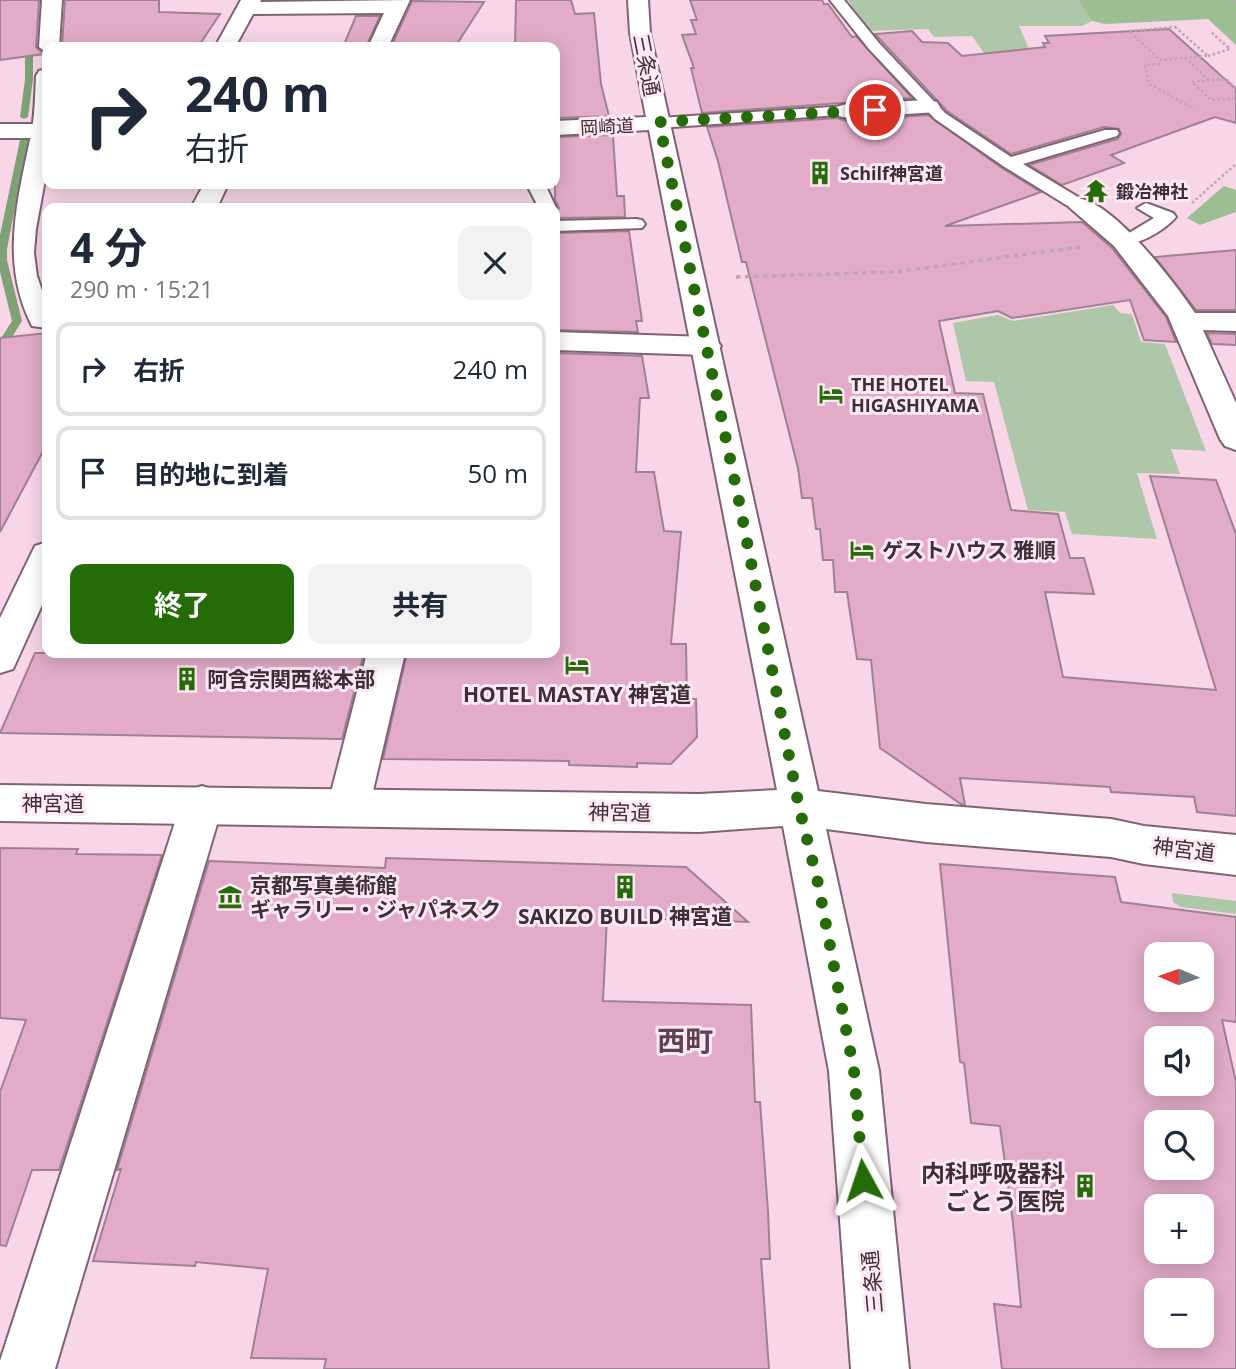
<!DOCTYPE html>
<html lang="ja">
<head>
<meta charset="utf-8">
<style>
  :root { --surface:#fff; --page:#f2f2f3; --text:#1f2937; --muted:#747a83; --line:#e0e1e3; --accent:#256c08 }
  body { margin:0; font-family:"Open Sans","Noto Sans JP",sans-serif; background:var(--page); color:var(--text); height:100vh; display:flex; flex-direction:column; font-size:26px; white-space:nowrap }
  * { box-sizing:border-box; margin:0 }
  p { font-size:23px; color:var(--muted) }
  .icon { flex:none; width:38px; height:38px; fill:none; stroke:currentColor; stroke-width:2; stroke-linecap:round; stroke-linejoin:round }
  .map { position:relative; flex:1; overflow:hidden }
  .panel { position:absolute; left:42px; top:203px; width:518px; height:455px; display:flex; flex-direction:column; background:var(--surface); border-radius:14px; box-shadow:0 4px 18px #0003 }
  .panel>* { flex:none }
  .guide { position:absolute; left:42px; top:42px; width:518px; height:147px; border-radius:14px; box-shadow:0 4px 18px #0003; background:#fff; color:var(--text); overflow:hidden }
  .needle { width:46px; rotate:272deg }
  .fabs { position:absolute; left:1144px; top:942px; display:grid; gap:14px }
  .fabs a { display:grid; place-items:center; width:70px; height:70px; border-radius:14px; background:var(--surface); box-shadow:0 4px 18px #0003; font-size:35px }
  .pin { position:absolute; display:grid; place-items:center; width:60px; height:60px; color:#fff; margin:-30px; border:4px solid #fff; border-radius:50%; box-shadow:0 2px 7px #0007 }
  .me { position:absolute; width:77px; margin:-38px; rotate:355deg; stroke-linejoin:round; filter:drop-shadow(0 0 5px #0008) }
  .turn { display:flex; align-items:center; gap:24px; height:147px; padding:0 28px; font-size:32px }
  .turn .icon { width:91px; height:91px; stroke-width:2.5 }
  .turn b { display:block; font-size:49px; line-height:60px }
  .round { display:grid; place-items:center; flex:none; width:74px; height:74px; border-radius:14px; background:var(--page) }
  .overview { display:flex; align-items:center; justify-content:space-between; height:119px; padding:0 28px }
  h1 { font-size:42px; font-weight:700; line-height:52px }
  .action { display:flex; gap:14px; margin-top:auto; padding:14px 28px }
  .action a { flex:1; height:80px; border-radius:14px; background:var(--accent); color:#fff; font-size:28px; font-weight:700; line-height:80px; text-align:center }
  .action a+a { background:var(--page); color:var(--text) }
  ul { padding:0; list-style:none }
  li { display:flex; align-items:center; gap:21px; height:94px; margin:0 14px 10px; padding:0 14px; border:4px solid var(--line); border-radius:14px }
  li div { flex:1 }
  li b { display:block; font-size:26px }
  li em { font-style:normal }
  .map>svg:first-child { display:block }
  .green { fill:#aec7a8 }
  .forest { fill:#9bbf92 }
  .lines { fill:none; stroke-linecap:round; stroke-linejoin:round }
  .stream { fill:#7ea276; fill-rule:evenodd }
  .building { fill:#e2acc9; stroke:#a08192; stroke-width:2; fill-rule:evenodd }
  .lane-casing { stroke:#806373; stroke-width:4 }
  .street-casing { stroke:#806373; stroke-width:4 }
  .secondary-casing { stroke:#806373; stroke-width:4 }
  .path-far1 { stroke:#bfa4b2; stroke-width:2.5; stroke-dasharray:2.5 2.5; stroke-linecap:butt }
  .path { stroke:#bfa4b2; stroke-width:3.5; stroke-dasharray:4.5 4.5; stroke-linecap:butt }
  .lane { fill:#fff; fill-rule:evenodd }
  .street { fill:#fff; fill-rule:evenodd }
  .secondary { fill:#fff; fill-rule:evenodd }
  .route { stroke:#256c08; stroke-width:12; stroke-dasharray:0 21.6 }
  .labels { text-anchor:middle; dominant-baseline:central; stroke-width:6; stroke-linejoin:round; paint-order:stroke }
  .far-street-label { font-size:18px; fill:#3c2f36; stroke:#fde8f3 }
  .far-poi-label { font-size:18px; font-weight:bold; fill:#3c2f36; stroke:#fde8f3; text-anchor:start }
  .street-label { font-size:21px; fill:#3c2f36; stroke:#fde8f3 }
  .poi-label { font-size:21px; font-weight:bold; fill:#3c2f36; stroke:#fde8f3; text-anchor:start }
  .near-poi-label { font-size:24px; font-weight:bold; fill:#3c2f36; stroke:#fde8f3; text-anchor:end }
  .near-neighbourhood-label { font-size:28px; font-weight:bold; fill:#5d4251; stroke:#fde8f3 }
</style>
</head>
<body>
<div class="map">
<svg width="1236" height="1369" viewBox="0 0 1236 1369">
  <rect width="100%" height="100%" fill="#f8d6e8"/>
  <g class="green">
    <polygon points="848,0 1078,0 1092,21 1082,26 1019,26 1042,78 1012,79 984,53 972,36 934,37 928,29 868,31"/>
    <polygon points="1113,305 1120,313 1132,314 1141,342 1165,344 1206,451 1171,449 1180,474 1137,473 1157,539 1072,534 1065,512 1028,510 994,382 966,381 953,323 998,315 1013,321"/>
    <polygon points="1172,893 1236,901 1236,914 1181,907 1173,902"/>
  </g>
  <g class="forest">
    <polygon points="1078,0 1236,0 1236,45 1208,19 1105,24 1092,21"/>
    <polygon points="1224,186 1236,190 1236,212 1200,225 1187,218"/>
  </g>
  <g class="lines">
    <g class="stream">
      <polygon points="29,37 33,39 33,79 28,117 24,119 20,117 25,79 25,39"/>
      <polygon points="24,137 28,140 7,249 7,260 22,321 4,350 0,351 0,340 12,321 0,272 0,235 20,140"/>
    </g>
  </g>
  <g class="building">
    <polygon points="0,0 39,0 36,47 44,54 0,60"/>
    <polygon points="65,0 159,0 159,12 220,14 198,47 62,47"/>
    <polygon points="516,0 571,0 575,14 594,13 601,84 609,116 555,118 555,47 515,47"/>
    <polygon points="690,0 822,0 824,4 828,4 852,37 856,36 912,98 702,113 691,68 694,68 682,35 696,34 691,20 697,20"/>
    <polygon points="412,1 484,2 455,47 391,47"/>
    <polygon points="356,16 380,16 366,47 343,47"/>
    <polygon points="1169,29 1236,89 1236,123 1215,117 1111,155 1124,163 1062,185 1029,165 1118,139 1121,134 1119,129 1104,127 1011,154 947,111 875,34 912,31 922,42 948,43 962,56 1045,47 1043,43 1049,43 1045,36"/>
    <polygon points="928,115 1002,168 1041,192 945,226 1082,222 1112,248 1166,317 1176,342 1144,340 1130,300 1012,318 998,311 939,321 955,393 983,394 1011,510 1058,514 1070,558 1084,558 1094,594 1045,592 1063,677 1216,690 1150,476 1216,480 1236,534 1236,816 1197,812 1194,797 1111,792 1110,787 960,778 965,805 961,804 880,748 871,660 857,659 847,592 835,592 833,560 823,560 820,529 816,529 812,498 802,498 798,468 746,262 742,262 718,161 707,127 837,118 847,121"/>
    <polygon points="613,135 617,196 624,196 625,217 555,218 555,212 559,208 555,199 555,137"/>
    <polygon points="629,231 642,321 636,321 638,332 555,330 555,233"/>
    <polygon points="1236,250 1236,310 1196,310 1155,257"/>
    <polygon points="47,333 47,444 0,532 0,338"/>
    <polygon points="1207,333 1236,334 1236,345 1212,344"/>
    <polygon points="555,353 642,356 649,398 640,398 636,472 654,472 664,531 681,532 671,644 686,644 687,699 696,699 697,737 671,764 637,763 637,767 569,765 569,761 383,759 407,653 555,653"/>
    <polygon points="35,653 364,653 342,739 0,733"/>
    <polygon points="0,848 78,849 76,854 162,855 59,1170 32,1170 6,1246 0,1245 0,1092 26,1020 0,1018"/>
    <polygon points="386,858 686,867 748,922 607,917 603,1001 751,1005 755,1102 760,1102 768,1211 770,1259 761,1259 769,1369 324,1369 326,1359 251,1358 268,1269 196,1262 195,1266 93,1261 121,1169 117,1170 209,861 385,868"/>
    <path d="M940,864L1115,877L1121,902L1236,917V1022L1222,1020L1236,1082V1369H1002L994,1304L1021,1307L1013,1223L1000,1126L971,1123L964,1063L960,1062ZM1157,954H1202V999H1157ZM1157,1038H1202V1083H1157ZM1157,1122H1202V1167H1157ZM1157,1206H1202V1251H1157ZM1157,1290H1202V1335H1157Z"/>
  </g>
  <g class="lines">
    <g class="lane-casing">
      <g id="lane">
        <polygon points="830,0 844,0 879,43 945,113 1011,157 1105,130 1117,130 1119,133 1117,136 1023,164 1088,203 1091,207 1088,211 1076,211 1003,166 935,119 869,49"/>
        <polygon points="847,106 855,111 852,114 659,128 651,123 659,118"/>
        <polygon points="529,184 545,184 556,208 555,209 539,208 529,189"/>
        <path d="M1146,203L1173,213L1176,217C1164,231 1135,248 1117,244L1114,240L1117,236L1129,233L1154,218L1137,208Z"/>
        <polygon points="636,219 642,220 645,224 642,228 555,231 555,221"/>
      </g>
    </g>
    <g class="street-casing">
      <g id="street">
        <polygon points="42,0 62,0 59,47 47,47 47,53 39,47"/>
        <polygon points="241,0 261,0 260,2 410,0 388,47 368,47 384,13 253,14 235,47 215,47"/>
        <path d="M47,69V169L36,229L34,253L37,276L47,305V328L32,326C0,263 17,202 31,135C35,116 35,96 36,76L39,71Z"/>
        <polygon points="929,100 937,102 940,107 937,112 847,118 839,116 836,111 839,106 847,104"/>
        <polygon points="204,184 228,184 217,208 191,208"/>
        <path d="M1082,199C1118,208 1174,282 1195,313H1236V331L1203,330L1236,403V450L1225,446L1220,439L1168,316L1114,246L1069,207L1073,202Z"/>
        <polygon points="555,332 706,337 716,340 721,346 716,352 706,355 555,350"/>
        <polygon points="47,542 47,594 13,669 0,673 0,618 35,546"/>
        <polygon points="367,653 405,653 369,808 363,821 348,826 333,821 327,808"/>
        <polygon points="202,786 217,791 223,804 55,1369 0,1369 0,1361 181,804 187,791"/>
      </g>
    </g>
    <g class="secondary-casing">
      <g id="secondary">
        <polygon points="628,0 648,0 650,33 818,791 926,804 1111,819 1144,826 1236,835 1236,875 1144,864 1111,857 926,842 826,829 879,1071 909,1369 851,1369 829,1071 783,826 699,832 0,821 0,785 699,794 777,790 649,130 555,135 555,121 646,117 630,33"/>
        <rect x="0" y="124" width="47" height="14"/>
      </g>
    </g>
    <g class="path-far1">
      <polyline points="1233,0 1236,1"/>
      <polygon points="1175,27 1208,56 1160,60 1129,31"/>
      <polyline points="1208,56 1230,49 1210,31"/>
      <polyline points="1185,58 1209,80"/>
      <polyline points="1160,64 1145,65 1149,84 1194,109"/>
      <polyline points="1236,88 1226,79 1192,82 1211,100 1236,98"/>
      <polyline points="1192,203 1236,164"/>
    </g>
    <polyline class="path" points="736,277 894,272 1080,247"/>
    <use href="#lane" class="lane"/>
    <use href="#street" class="street"/>
    <use href="#secondary" class="secondary"/>
  </g>
  <g class="lines">
    <polyline class="route" points="863,1180 854,1071 818,883 799,807 739,501 659,122 875,110"/>
  </g>
  <defs>
    <g id="building-bare" transform="scale(1.89)"><path d="M-4-6H4V6H1V3H-1V6H-4ZM-2.5-4.3h1.7v1.8h-1.7ZM.8-4.3h1.7v1.8H.8ZM-2.5-1h1.7V.8h-1.7ZM.8-1h1.7V.8H.8Z" fill="#256c08" stroke="#fde8f3" stroke-width="2.5" paint-order="stroke"/></g>
    <g id="temple-bare" transform="scale(1.89)"><path d="M0-6L5-2H3V0L6.5 2.5H4V6H1.5V3h-3V6H-4V2.5H-6.5L-3 0V-2H-5Z" fill="#256c08" stroke="#fde8f3" stroke-width="2.5" paint-order="stroke"/></g>
    <g id="hotel-bare" transform="scale(1.89)"><path d="M-6-4.5h1.5V1H6V5H4.5V3h-9V5H-6ZM-4 0a1.8 1.8 0 1 1 3.6 0ZM.5 0V-2.5h3Q6-2.5 6 0Z" fill="#256c08" stroke="#fde8f3" stroke-width="2.5" paint-order="stroke"/></g>
    <g id="museum-bare" transform="scale(1.89)"><path d="M0-6L6-3V-2H-6V-3ZM-5-1h2V3h-2ZM-1-1h2V3h-2ZM3-1h2V3H3ZM-6 4H6V6H-6Z" fill="#256c08" stroke="#fde8f3" stroke-width="2.5" paint-order="stroke"/></g>
  </defs>
  <g fill-rule="evenodd">
    <use href="#building-bare" x="820" y="173"/>
    <use href="#temple-bare" x="1096" y="191"/>
    <use href="#hotel-bare" x="831" y="394"/>
    <use href="#hotel-bare" x="862" y="550"/>
    <use href="#hotel-bare" x="577" y="665"/>
    <use href="#building-bare" x="187" y="679"/>
    <use href="#building-bare" x="625" y="887"/>
    <use href="#museum-bare" x="230" y="897"/>
    <use href="#building-bare" x="1085" y="1186"/>
  </g>
  <g class="labels">
    <g class="far-street-label">
      <text transform="translate(607 126) rotate(-3)">岡崎道</text>
    </g>
    <g class="far-poi-label">
      <text x="840" y="173">Schilf神宮道</text>
      <text x="1116" y="191">鍛冶神社</text>
      <text x="851" y="384">THE HOTEL<tspan x="851" dy="21">HIGASHIYAMA</tspan></text>
    </g>
    <g class="street-label">
      <text transform="translate(647 65) rotate(79)">三条通</text>
      <text x="53" y="803">神宮道</text>
      <text transform="translate(620 812) rotate(1)">神宮道</text>
      <text transform="translate(1184 849) rotate(7)">神宮道</text>
      <text transform="translate(872 1282) rotate(-95)">三条通</text>
    </g>
    <g class="poi-label">
      <text x="882" y="550">ゲストハウス 雅順</text>
      <text x="207" y="679">阿含宗関西総本部</text>
      <text x="577" y="694" text-anchor="middle">HOTEL MASTAY 神宮道</text>
      <text x="250" y="885">京都写真美術館<tspan x="250" dy="24">ギャラリー・ジャパネスク</tspan></text>
      <text x="625" y="916" text-anchor="middle">SAKIZO BUILD 神宮道</text>
    </g>
    <g class="near-poi-label">
      <text x="1065" y="1172">内科呼吸器科<tspan x="1065" dy="28">ごとう医院</tspan></text>
    </g>
    <g class="near-neighbourhood-label">
      <text x="685" y="1040">西町</text>
    </g>
  </g>
</svg>
<div class="fabs">
<a><svg class="needle" viewBox="-14 -14 28 28"><path d="M0-13l5 13h-10z" fill="#e53935"/><path d="M0 13l5-13h-10z" fill="#747a83"/></svg></a>
<a><svg class="icon" aria-label="sound" viewBox="0 0 24 24"><path d="M4 9h4l5-4v14l-5-4H4zM17 9q2 3 0 6"/></svg></a>
<a><svg class="icon" aria-label="search" viewBox="0 0 24 24"><circle cx="10" cy="10" r="6"/><path d="M15 15l6 6"/></svg></a>
<a>+</a>
<a>−</a>
</div>
<div class="pin" style="left:875px;top:110px;background:#d93025"><svg class="icon" aria-label="arrive" viewBox="0 0 24 24"><path d="M6 21V4h12l-3 4 3 4H6"/></svg></div>
<svg class="me" style="left:863px;top:1180px" viewBox="-20 -20 40 40"><path d="M0-17L14 15 0 8-14 15z" fill="#256c08" stroke="#fff" stroke-width="4"/></svg>
<div class="guide">
<div class="turn"><svg class="icon" aria-label="right" viewBox="0 0 24 24"><path d="M7 20v-9h11M14 6l5 5-5 5"/></svg><div><b>240 m</b>右折</div></div>
</div>
<section class="panel">
<div class="overview"><div><h1>4 分</h1><p>290 m · 15:21</p></div><a class="round"><svg class="icon" aria-label="close" viewBox="0 0 24 24"><path d="M6 6l12 12M18 6L6 18"/></svg></a></div>
<ul>
<li><svg class="icon" aria-label="right" viewBox="0 0 24 24"><path d="M7 20v-9h11M14 6l5 5-5 5"/></svg><div><b>右折</b></div><em>240 m</em></li>
<li><svg class="icon" aria-label="arrive" viewBox="0 0 24 24"><path d="M6 21V4h12l-3 4 3 4H6"/></svg><div><b>目的地に到着</b></div><em>50 m</em></li>
</ul>
<div class="action"><a>終了</a><a>共有</a></div>
</section>
</div>
</body>
</html>
